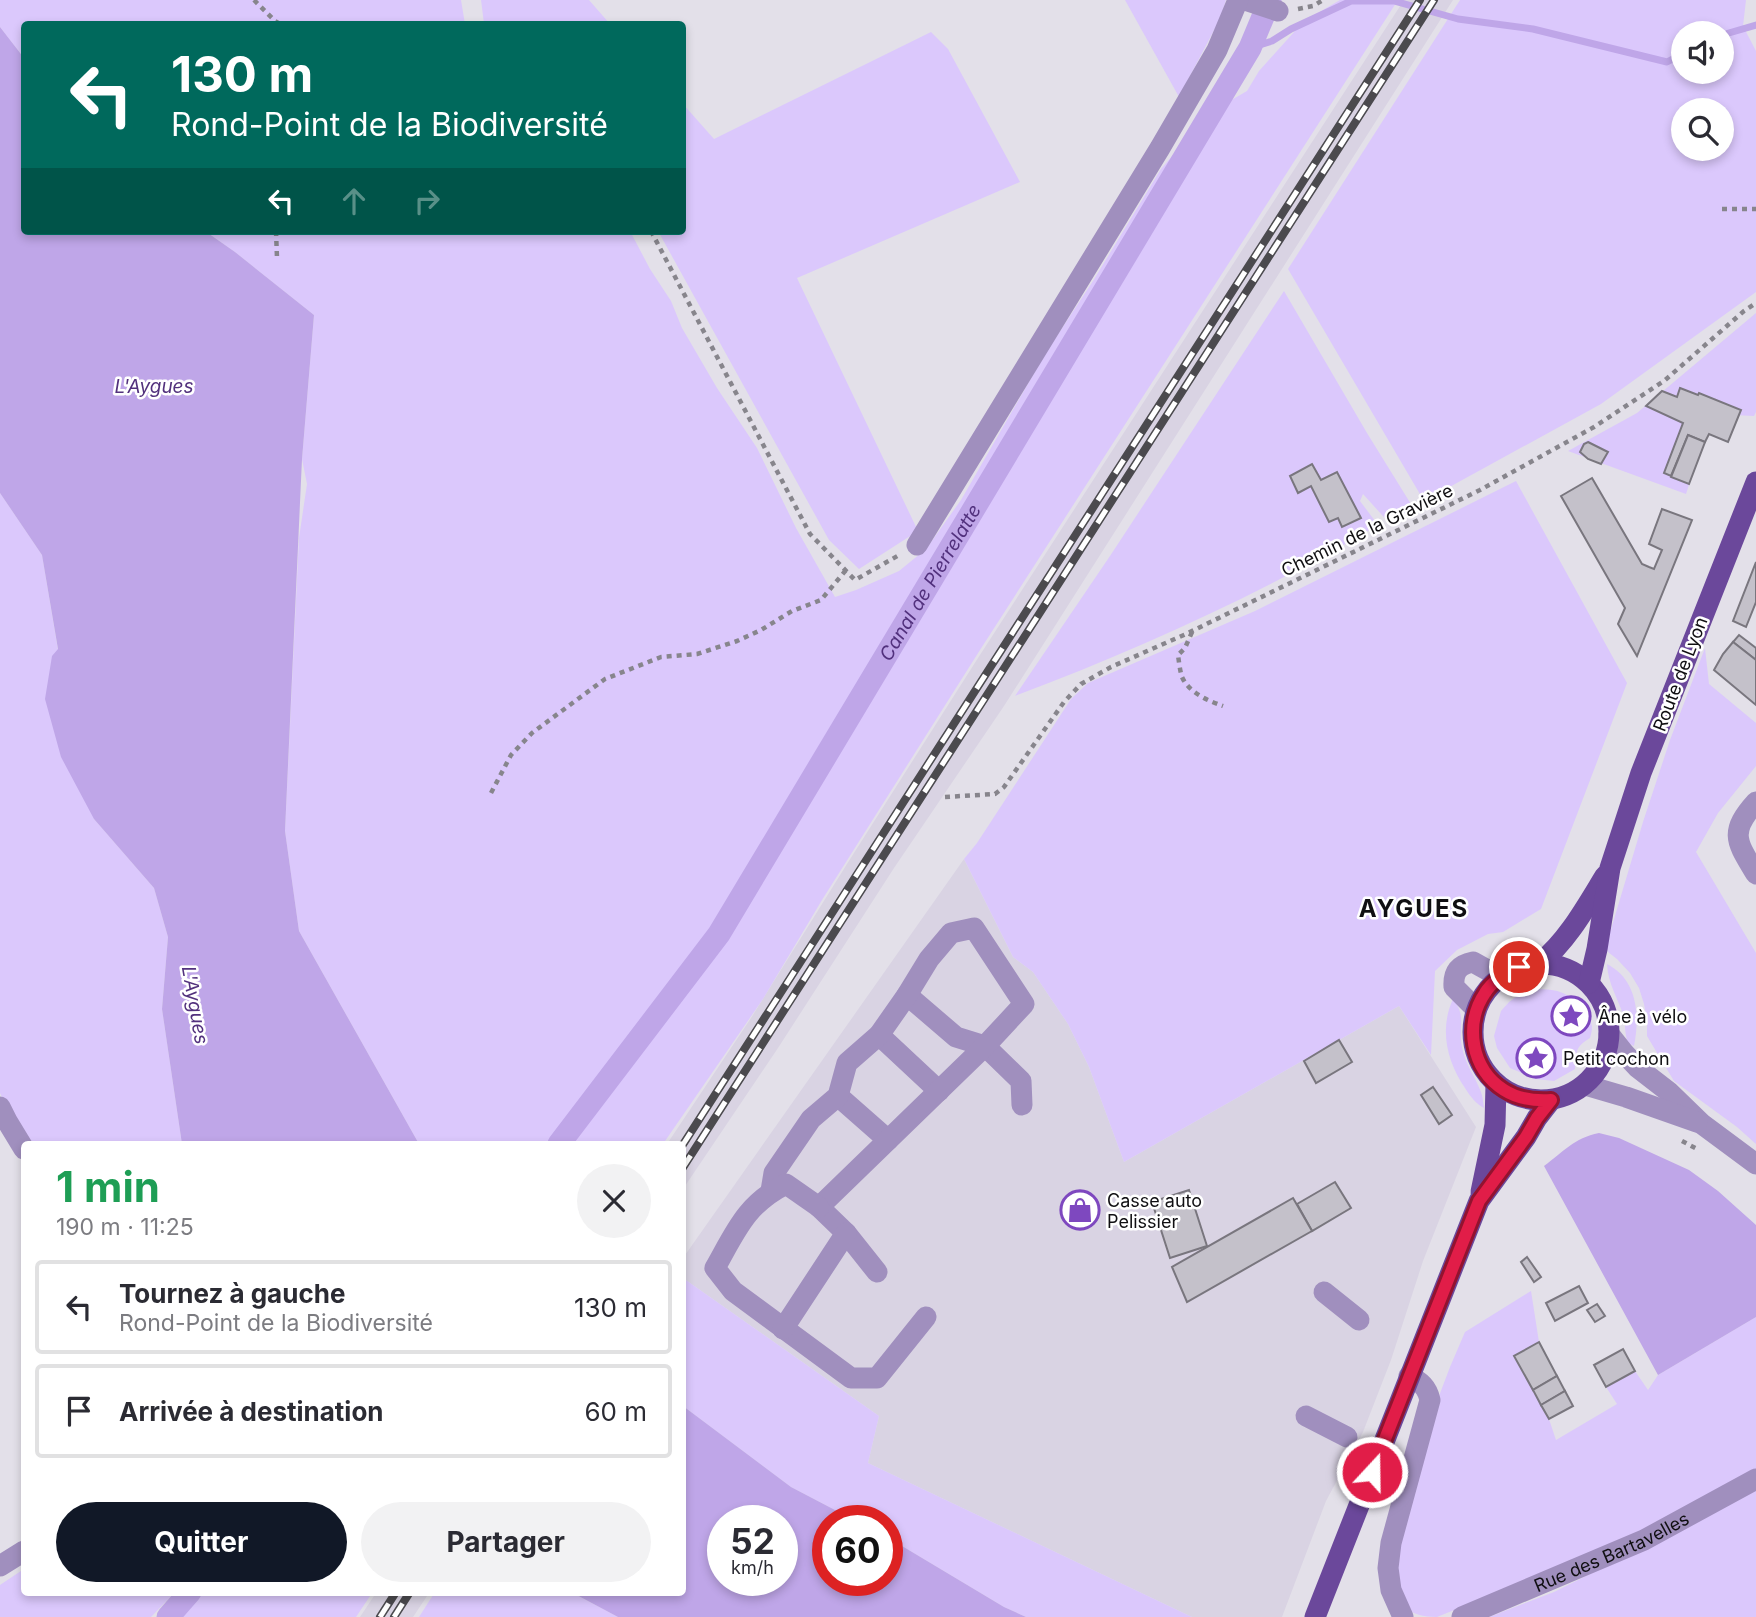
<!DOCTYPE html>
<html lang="fr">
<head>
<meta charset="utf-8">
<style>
  :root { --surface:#fff; --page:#f2f2f3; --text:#2b2b33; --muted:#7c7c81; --line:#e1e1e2; --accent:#111827 }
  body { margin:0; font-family:Inter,sans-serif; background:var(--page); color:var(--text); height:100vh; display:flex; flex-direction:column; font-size:26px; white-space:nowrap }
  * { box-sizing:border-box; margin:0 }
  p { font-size:23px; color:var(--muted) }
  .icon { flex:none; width:38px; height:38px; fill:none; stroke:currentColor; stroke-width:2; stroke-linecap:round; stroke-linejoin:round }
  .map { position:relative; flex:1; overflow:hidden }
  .panel { position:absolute; left:21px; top:1141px; width:665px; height:455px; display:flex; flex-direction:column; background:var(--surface); border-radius:7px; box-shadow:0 4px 10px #0003 }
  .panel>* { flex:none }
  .top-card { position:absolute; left:21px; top:21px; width:665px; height:214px; border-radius:7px; box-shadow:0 4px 10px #0003; background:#00695c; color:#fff; overflow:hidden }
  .controls { position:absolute; left:1671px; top:21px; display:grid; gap:14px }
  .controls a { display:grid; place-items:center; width:63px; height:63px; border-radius:50%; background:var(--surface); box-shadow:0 4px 10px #0003; font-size:35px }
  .speed { position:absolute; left:707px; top:1505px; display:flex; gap:14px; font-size:35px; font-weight:700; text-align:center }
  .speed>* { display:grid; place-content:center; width:91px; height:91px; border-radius:50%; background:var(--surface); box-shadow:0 4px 10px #0003; line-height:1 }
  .speed small { font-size:18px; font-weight:400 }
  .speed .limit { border:10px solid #d22; background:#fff; color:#111 }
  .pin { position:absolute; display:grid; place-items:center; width:60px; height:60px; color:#fff; margin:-30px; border:4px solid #fff; border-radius:50%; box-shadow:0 2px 7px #0007 }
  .me { position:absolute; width:77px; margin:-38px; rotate:21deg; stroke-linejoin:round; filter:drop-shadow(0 0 5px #0008) }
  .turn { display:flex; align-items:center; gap:24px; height:147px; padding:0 35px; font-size:32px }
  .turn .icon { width:91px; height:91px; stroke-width:2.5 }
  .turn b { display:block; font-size:49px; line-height:60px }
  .lanes { display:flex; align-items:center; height:66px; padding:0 35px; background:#0003; justify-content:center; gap:35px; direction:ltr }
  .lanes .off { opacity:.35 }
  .round { display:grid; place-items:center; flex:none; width:74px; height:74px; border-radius:37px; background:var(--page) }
  .overview { display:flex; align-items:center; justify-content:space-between; height:119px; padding:0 35px }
  h1 { font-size:42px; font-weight:700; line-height:52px; color:#1e9e55 }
  .action { display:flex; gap:14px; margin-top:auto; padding:14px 35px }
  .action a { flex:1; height:80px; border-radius:42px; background:var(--accent); color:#fff; font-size:28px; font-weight:700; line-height:80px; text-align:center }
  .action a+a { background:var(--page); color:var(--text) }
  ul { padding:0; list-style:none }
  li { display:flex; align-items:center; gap:21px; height:94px; margin:0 14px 10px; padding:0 21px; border:4px solid var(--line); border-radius:7px }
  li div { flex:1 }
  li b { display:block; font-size:26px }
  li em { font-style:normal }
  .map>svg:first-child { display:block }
  .built { fill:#d9d3e3 }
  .green { fill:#dbc8fc; fill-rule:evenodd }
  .water { fill:#bfa6e8; fill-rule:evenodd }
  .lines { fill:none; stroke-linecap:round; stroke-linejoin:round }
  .stream { stroke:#bfa6e8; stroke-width:7 }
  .canal { stroke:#bfa6e8; stroke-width:23 }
  .building { fill:#c4c1ca; stroke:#79767e; stroke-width:2 }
  .path { stroke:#87858c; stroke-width:4.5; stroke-dasharray:5 5; stroke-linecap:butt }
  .minor { stroke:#a08fbe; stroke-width:21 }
  .major { stroke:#6b489b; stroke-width:21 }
  .rail-casing { stroke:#4b4a4e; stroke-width:8 }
  .rail { stroke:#fff; stroke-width:5; stroke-dasharray:16; stroke-linecap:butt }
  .route-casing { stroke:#92132f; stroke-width:18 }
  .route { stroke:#e11d48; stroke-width:12 }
  .labels { text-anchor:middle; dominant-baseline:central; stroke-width:5; stroke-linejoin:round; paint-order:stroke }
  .street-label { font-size:18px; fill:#100f12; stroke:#fff }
  .poi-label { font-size:18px; fill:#100f12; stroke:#fff; text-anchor:start }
  .water-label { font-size:19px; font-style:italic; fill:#52317d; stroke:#fff }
  .district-label { font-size:24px; font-weight:bold; letter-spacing:2px; fill:#100f12; stroke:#fff }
</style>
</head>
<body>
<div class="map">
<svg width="1756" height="1617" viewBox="0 0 1756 1617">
  <rect width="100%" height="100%" fill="#e3e0e9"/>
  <g class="built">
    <polygon points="1404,0 1453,0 1004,706 894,868 778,1048 683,1189 682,1144 667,1144 751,1018 847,864 978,658"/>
    <polygon points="964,859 1013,957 1033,972 1068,1024 1089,1067 1124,1162 1399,1006 1476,1127 1423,1261 1391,1360 1363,1432 1326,1501 1282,1617 1192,1617 868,1463 879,1416 683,1278 683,1258"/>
    <polygon points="376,1593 376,1592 429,1593 413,1617 360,1617"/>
  </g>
  <g class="green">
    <polygon points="0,0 461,0 465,24 24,24 24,58 0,27"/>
    <polygon points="481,0 589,0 610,24 484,24"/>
    <polygon points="1125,0 1226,0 1221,17 1179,97"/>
    <polygon points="1340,0 1398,0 980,650 822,900 763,999 663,1144 419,1144 299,931 285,831 299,538 307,484 302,459 314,315 235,252 205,231 630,231 650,269 671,301 682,328 717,388 757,448 796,528 835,597 856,590 899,571 926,549 961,500 1045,354 1093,281 1161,169 1209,113 1247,91 1259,71 1304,21"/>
    <path d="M1460,0H1746L1743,26L1756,51V292L1601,404L1424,501L1288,269ZM1684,33H1722V72H1684ZM1684,110H1722V149H1684Z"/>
    <polygon points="931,32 948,49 1020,182 797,278 918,531 859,569 829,540 658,231 682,231 683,104 714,139"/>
    <path d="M1284,291L1367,433L1414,509L1391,525L1363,494L1360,501L1378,525C1263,593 1140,649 1015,696L1110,556Z"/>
    <polygon points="1756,313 1756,412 1754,416 1712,414 1686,494 1568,451 1637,413"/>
    <polygon points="1516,481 1627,683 1541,909 1503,932 1488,934 1457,950 1435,971 1431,1055 1399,1006 1124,1162 1089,1067 1068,1024 1033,972 1013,957 964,859 977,843 1071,699 1088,683 1255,611"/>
    <polygon points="0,493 42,555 58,650 94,819 154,888 168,937 162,1009 182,1144 28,1144 14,1123 0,1093"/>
    <polygon points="1705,648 1709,684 1756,723 1756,766 1718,813 1696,852 1756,953 1756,1144 1737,1127 1674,1081 1647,1036 1647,1021 1644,1004 1639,988 1630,973 1617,959 1608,952 1606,946 1643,822 1670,740"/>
    <path d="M1607,964C1638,980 1640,1016 1634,1046L1628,1043C1624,1032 1626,1023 1623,1014C1617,997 1608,983 1607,964Z"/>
    <path d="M1535,989C1540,989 1546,989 1552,990C1569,992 1589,1009 1592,1027C1592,1031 1591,1034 1590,1038C1575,1047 1576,1052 1575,1069L1554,1081L1536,1079L1510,1068L1497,1048L1494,1036L1501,1011L1509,1002L1520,994Z"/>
    <path d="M1453,999C1467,1016 1458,1028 1462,1047C1465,1064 1475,1076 1481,1092C1483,1097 1483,1103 1484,1108C1476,1104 1470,1096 1465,1088C1447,1062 1439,1029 1453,999Z"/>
    <polygon points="683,1278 879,1416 868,1463 1192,1617 1026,1617 1004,1607 887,1537 887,1521 856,1521 791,1487 683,1406"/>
    <path d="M1531,1291L1539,1342L1515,1356L1549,1419L1556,1440L1617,1404L1606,1387L1635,1371L1648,1390L1658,1375L1756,1317V1472L1726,1491L1580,1559L1437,1617C1423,1617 1414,1614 1402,1607L1393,1561L1428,1425L1450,1367L1465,1332Z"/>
    <polygon points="1756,1487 1756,1617 1489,1617 1554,1592 1666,1536"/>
    <polygon points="24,1569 24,1592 174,1593 151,1617 0,1617 0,1585"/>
    <polygon points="435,1592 573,1593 618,1617 419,1617"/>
    <polygon points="198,1593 198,1592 372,1593 356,1617 176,1617"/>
  </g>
  <g class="water">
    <polygon points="0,27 24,58 24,231 205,231 235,252 314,315 302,459 285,831 299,931 419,1144 182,1144 162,1009 168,937 154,888 94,819 61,757 45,699 52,656 58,649 42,555 0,493"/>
    <path d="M1599,1133L1619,1138L1689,1170L1718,1191L1756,1225V1317L1658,1375L1544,1166C1563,1152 1574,1138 1599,1133Z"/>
    <path d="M683,1406L791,1487L856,1521H828V1580H887V1537L1004,1607L1026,1617H618L573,1593L682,1592ZM723,1521H782V1580H723Z"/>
  </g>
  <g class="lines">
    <g class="stream">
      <polyline points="1722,35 1756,25"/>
      <polyline points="1250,48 1272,41 1291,29 1351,1 1394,1 1458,19 1533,29 1667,62 1684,53"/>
    </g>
    <g class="canal">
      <path id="s1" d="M559,1144L719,934L1250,48L1270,0"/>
      <polyline points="168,1617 190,1592"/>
    </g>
  </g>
  <g class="building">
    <polygon points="1680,388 1698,395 1699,393 1741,410 1728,442 1709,434 1705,442 1688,435 1671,476 1664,473 1683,423 1646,406 1662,391 1677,397"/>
    <polygon points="1688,435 1705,442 1689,484 1671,477"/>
    <polygon points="1588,442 1608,452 1601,464 1588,459 1580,452 1584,444"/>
    <polygon points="1312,464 1321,480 1337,472 1361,518 1342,527 1338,518 1329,522 1311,486 1298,493 1290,476"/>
    <polygon points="1592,478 1642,564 1649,567 1654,569 1662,550 1649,544 1662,509 1692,520 1637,656 1618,624 1625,608 1561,496"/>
    <polygon points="1756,562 1756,602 1746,627 1733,621"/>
    <polygon points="1739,635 1756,648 1756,660 1733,642"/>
    <polygon points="1733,642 1756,660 1756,705 1714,670 1723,654"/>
    <polygon points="1339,1040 1352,1062 1316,1083 1304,1061"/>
    <polygon points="1433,1087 1452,1115 1439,1124 1421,1095"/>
    <polygon points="1335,1182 1351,1208 1312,1231 1297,1204"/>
    <polygon points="1189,1190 1207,1246 1170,1258 1152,1202"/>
    <polygon points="1293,1198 1312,1231 1187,1302 1172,1267"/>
    <polygon points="1527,1257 1541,1277 1534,1282 1521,1262"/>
    <polygon points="1579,1286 1588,1303 1555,1321 1546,1303"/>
    <polygon points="1597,1304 1605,1316 1595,1322 1587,1310"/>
    <polygon points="1539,1342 1557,1376 1533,1390 1514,1356"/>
    <polygon points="1623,1349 1635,1371 1606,1387 1594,1365"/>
    <polygon points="1557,1376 1565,1391 1541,1405 1533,1390"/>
    <polygon points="1565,1391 1573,1406 1549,1419 1541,1405"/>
  </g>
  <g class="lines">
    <g class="path">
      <polyline points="254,0 275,21 280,24"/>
      <polyline points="1298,9 1313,6 1323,0"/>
      <polyline points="1722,209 1756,209"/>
      <polyline points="276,231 277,258"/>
      <polyline points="651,231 810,534 855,580 901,554"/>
      <path d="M1192,632L1185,648L1178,655C1179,662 1180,671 1182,677C1189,693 1209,701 1223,706"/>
      <polyline points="491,793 511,755 532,733 605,679 661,657 697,654 737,641 761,630 792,611 821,600 846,570"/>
      <polyline points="945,797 995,794 1004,787 1064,702 1081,684 1111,667 1186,634 1480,490 1594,427 1664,381 1744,311 1756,303"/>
      <polyline points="1682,1141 1699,1150"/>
    </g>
    <g class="minor">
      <polyline points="1245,0 1278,11"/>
      <polyline points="917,545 1160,148 1217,50 1238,0"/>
      <path d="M1756,802C1728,833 1737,842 1756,874"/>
      <polyline points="907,995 956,1037 985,1046 1021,1081 1022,1105"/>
      <path d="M1476,1009L1454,987C1453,972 1458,965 1473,962L1500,977"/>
      <polyline points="1609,1034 1624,1053 1638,1068 1669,1092 1702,1124 1756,1164"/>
      <polyline points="879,1035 939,1091"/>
      <polyline points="1585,1085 1626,1097 1697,1122"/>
      <polyline points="838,1096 888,1140"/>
      <polyline points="0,1107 7,1121 24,1149"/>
      <polyline points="771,1191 774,1173 811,1119 838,1096 847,1063 879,1035 907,995 929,959 951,933 974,928 1024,1004 985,1046 819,1207 846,1233 877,1272"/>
      <path d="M819,1207L786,1184C746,1204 736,1231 715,1268L733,1291L851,1378H877L926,1317"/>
      <polyline points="1324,1292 1359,1320"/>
      <polyline points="783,1329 846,1233"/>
      <polyline points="1306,1416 1347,1437"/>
      <polyline points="0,1566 24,1551"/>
      <path d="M1403,1617L1391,1590L1388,1568L1391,1543L1430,1400C1427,1387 1421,1382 1409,1376"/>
      <path id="s2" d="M1462,1617L1644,1540L1756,1479"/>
    </g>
    <g class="major">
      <path d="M1540,963C1568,940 1586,907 1605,876"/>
      <circle cx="1541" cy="1032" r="68"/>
      <polyline points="1589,983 1597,949 1610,868 1641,773 1756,482"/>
      <polyline points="1481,1192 1495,1125 1496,1084"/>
      <polyline points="1315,1617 1479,1201 1526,1137 1537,1118 1551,1100"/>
    </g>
    <g class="rail-casing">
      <g id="rail">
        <polyline points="682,1146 1420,0"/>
        <polyline points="682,1169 1434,0"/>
        <polyline points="380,1617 396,1592"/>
        <polyline points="394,1617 410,1592"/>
      </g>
    </g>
    <use href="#rail" class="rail"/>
  </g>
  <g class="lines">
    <g class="route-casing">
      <path id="route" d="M1372,1472L1479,1201L1526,1137L1537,1118L1551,1100C1535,1101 1518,1099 1504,1090C1471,1069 1464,1024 1485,993C1493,980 1506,974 1519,967"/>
    </g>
    <use href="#route" class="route"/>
  </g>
  <defs>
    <g id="sight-ring" transform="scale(2.0125)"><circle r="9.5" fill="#fff" stroke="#7e48bf" stroke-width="1.5"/><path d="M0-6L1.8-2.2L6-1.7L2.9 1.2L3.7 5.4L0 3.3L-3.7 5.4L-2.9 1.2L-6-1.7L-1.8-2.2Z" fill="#7e48bf"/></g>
    <g id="shop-ring" transform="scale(2.0125)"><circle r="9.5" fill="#fff" stroke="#7e48bf" stroke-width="1.5"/><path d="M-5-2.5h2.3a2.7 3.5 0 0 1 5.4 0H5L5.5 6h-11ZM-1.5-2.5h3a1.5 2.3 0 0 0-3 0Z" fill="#7e48bf"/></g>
  </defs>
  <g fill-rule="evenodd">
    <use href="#sight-ring" x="1571" y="1016"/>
    <use href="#sight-ring" x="1536" y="1058"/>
    <use href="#shop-ring" x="1080" y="1210"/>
  </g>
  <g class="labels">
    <g class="street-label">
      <text transform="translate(1367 530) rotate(-26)">Chemin de la Gravière</text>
      <text transform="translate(1680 674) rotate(-69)">Route de Lyon</text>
      <text stroke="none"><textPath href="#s2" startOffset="163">Rue des Bartavelles</textPath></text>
    </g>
    <g class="poi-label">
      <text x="1598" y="1016">Âne à vélo</text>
      <text x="1563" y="1058">Petit cochon</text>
      <text x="1107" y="1200">Casse auto<tspan x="1107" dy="21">Pelissier</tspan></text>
    </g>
    <g class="water-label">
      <text x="154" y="386">L'Aygues</text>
      <text stroke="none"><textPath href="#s1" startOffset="674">Canal de Pierrelatte</textPath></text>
      <text transform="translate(195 1005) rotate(80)">L'Aygues</text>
    </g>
    <g class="district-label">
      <text x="1414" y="908">AYGUES</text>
    </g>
  </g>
</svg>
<div class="controls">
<a><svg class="icon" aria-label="sound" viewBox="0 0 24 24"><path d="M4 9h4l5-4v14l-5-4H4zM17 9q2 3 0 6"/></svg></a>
<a><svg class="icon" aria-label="search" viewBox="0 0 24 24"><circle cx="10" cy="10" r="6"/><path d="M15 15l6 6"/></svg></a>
</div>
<div class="speed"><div>52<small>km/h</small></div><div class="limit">60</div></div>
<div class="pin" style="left:1519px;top:967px;background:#d93025"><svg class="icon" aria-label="arrive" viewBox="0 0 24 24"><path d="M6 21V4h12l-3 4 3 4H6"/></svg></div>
<svg class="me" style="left:1372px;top:1472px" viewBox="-20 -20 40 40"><circle r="17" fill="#e11d48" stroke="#fff" stroke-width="3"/><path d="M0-11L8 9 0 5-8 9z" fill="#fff"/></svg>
<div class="top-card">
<div class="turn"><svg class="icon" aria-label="left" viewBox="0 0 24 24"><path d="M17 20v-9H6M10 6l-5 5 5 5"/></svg><div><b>130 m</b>Rond-Point de la Biodiversité</div></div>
<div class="lanes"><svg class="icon" aria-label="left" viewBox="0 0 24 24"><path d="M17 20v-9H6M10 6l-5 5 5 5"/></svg><svg class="icon off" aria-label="ahead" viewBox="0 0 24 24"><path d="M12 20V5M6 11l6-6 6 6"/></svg><svg class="icon off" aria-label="right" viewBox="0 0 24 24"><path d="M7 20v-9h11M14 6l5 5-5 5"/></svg></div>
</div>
<section class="panel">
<div class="overview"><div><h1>1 min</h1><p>190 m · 11:25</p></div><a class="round"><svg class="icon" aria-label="close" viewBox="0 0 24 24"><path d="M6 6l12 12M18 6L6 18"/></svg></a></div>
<ul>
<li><svg class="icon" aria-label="left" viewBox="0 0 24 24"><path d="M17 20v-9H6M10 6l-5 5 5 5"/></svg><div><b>Tournez à gauche</b><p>Rond-Point de la Biodiversité</p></div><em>130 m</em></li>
<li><svg class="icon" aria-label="arrive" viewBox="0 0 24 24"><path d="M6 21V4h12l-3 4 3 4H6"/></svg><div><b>Arrivée à destination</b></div><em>60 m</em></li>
</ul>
<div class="action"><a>Quitter</a><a>Partager</a></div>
</section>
</div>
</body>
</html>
